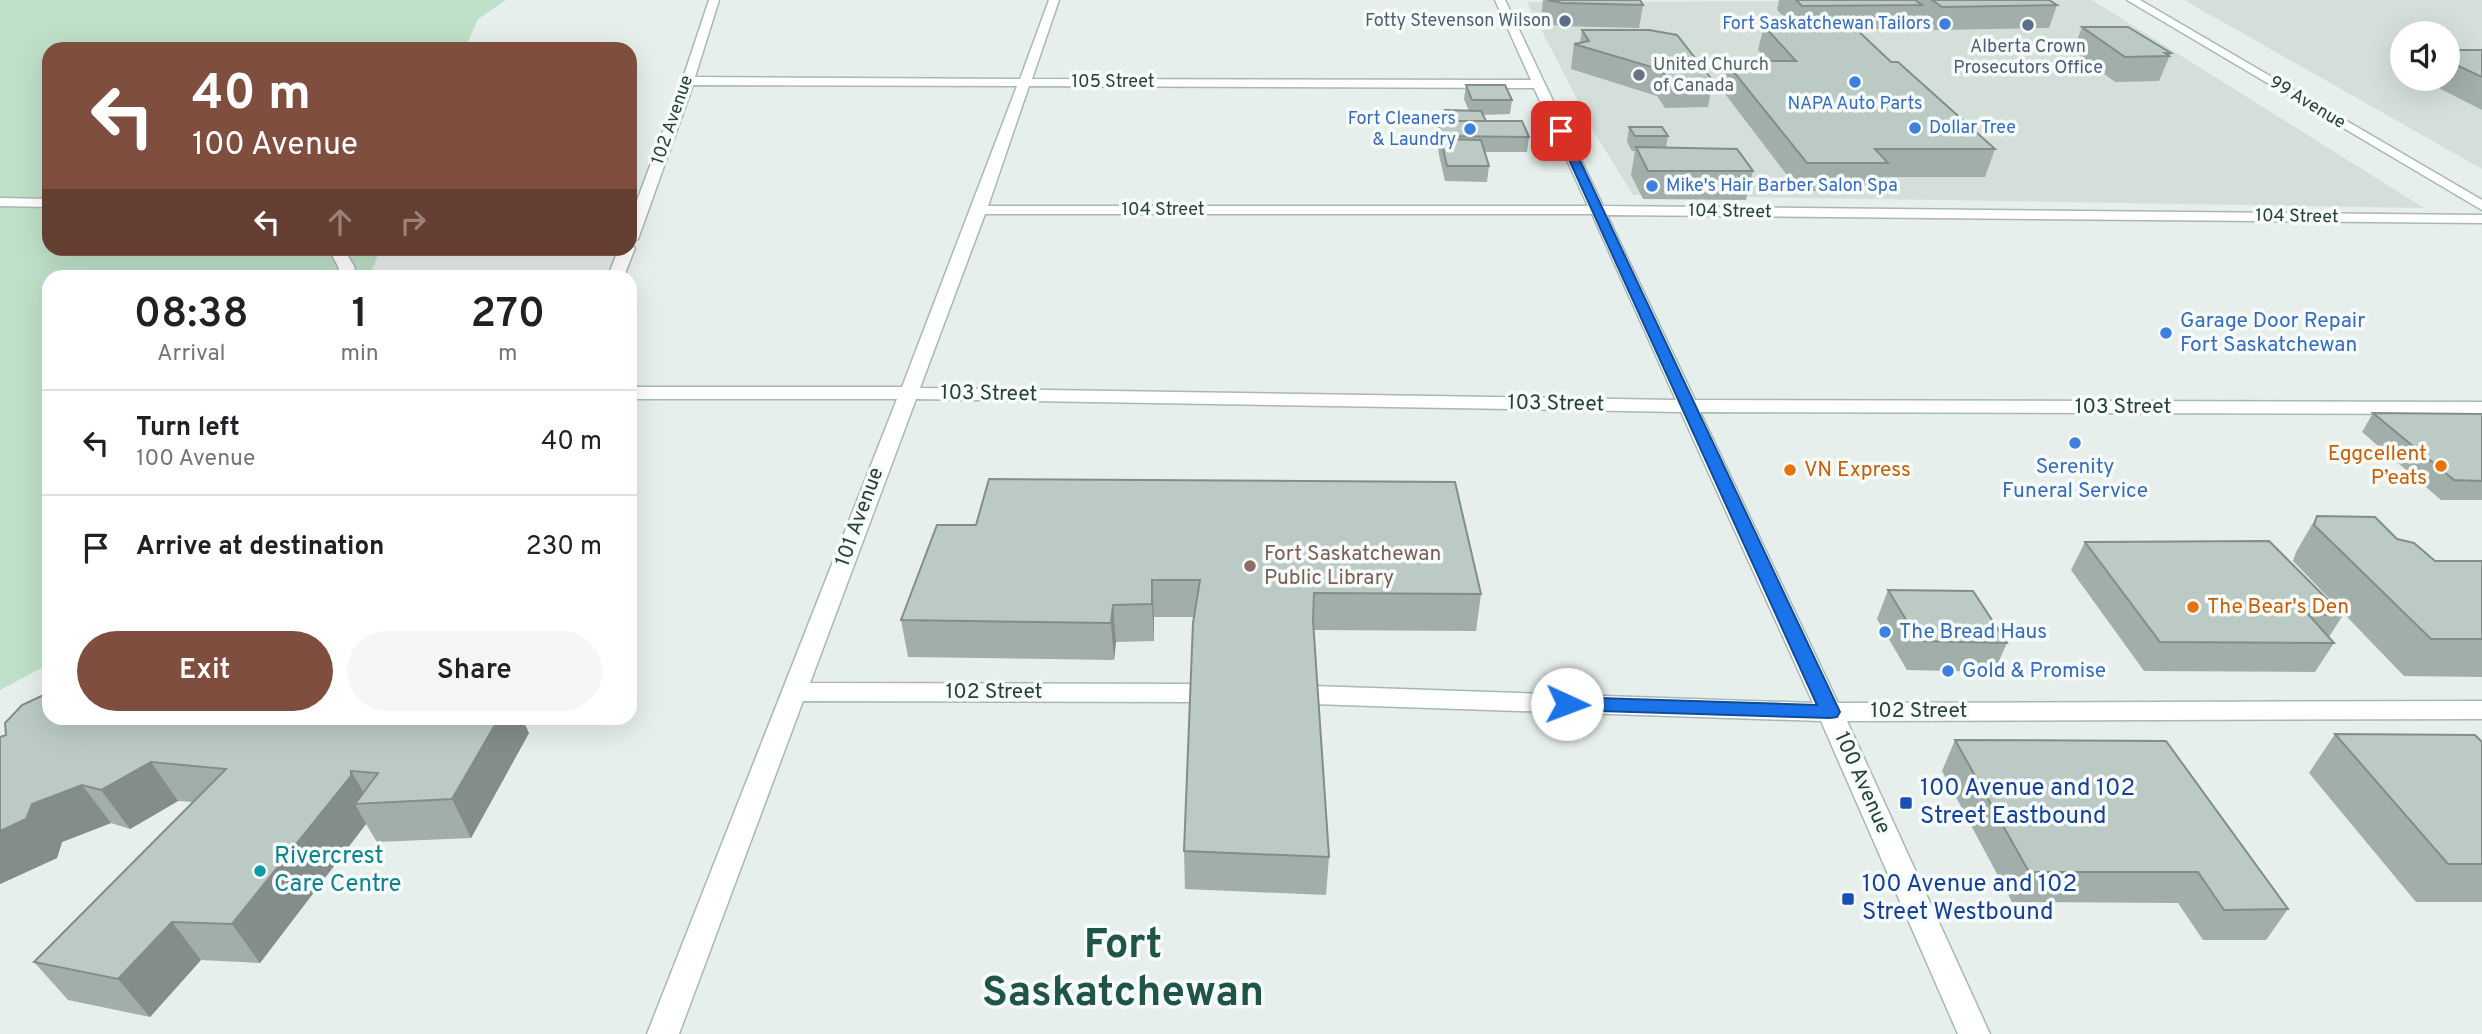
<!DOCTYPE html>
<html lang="en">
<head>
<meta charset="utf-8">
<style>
  :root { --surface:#fff; --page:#f6f6f6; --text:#202124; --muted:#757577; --line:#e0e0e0; --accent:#7f4e3f }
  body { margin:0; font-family:Overpass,sans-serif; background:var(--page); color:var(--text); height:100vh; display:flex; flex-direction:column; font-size:26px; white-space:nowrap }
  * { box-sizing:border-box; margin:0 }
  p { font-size:23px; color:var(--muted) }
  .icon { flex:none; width:38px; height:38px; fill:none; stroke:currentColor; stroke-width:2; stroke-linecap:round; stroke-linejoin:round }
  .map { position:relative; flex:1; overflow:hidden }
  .panel { position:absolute; left:42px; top:270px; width:595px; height:455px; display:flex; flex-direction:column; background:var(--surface); border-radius:21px; box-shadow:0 7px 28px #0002 }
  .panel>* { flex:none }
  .hud { position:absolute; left:42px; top:42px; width:595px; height:214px; border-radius:21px; box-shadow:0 7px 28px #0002; background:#7f4e3f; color:#fff; overflow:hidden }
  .tools { position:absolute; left:2390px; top:21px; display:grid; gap:14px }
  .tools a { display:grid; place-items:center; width:70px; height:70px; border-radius:50%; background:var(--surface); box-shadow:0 7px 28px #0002; font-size:35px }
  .pin { position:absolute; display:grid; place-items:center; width:60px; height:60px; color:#fff; margin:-30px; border-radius:14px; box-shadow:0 4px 10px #0006 }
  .me { position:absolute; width:77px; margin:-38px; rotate:92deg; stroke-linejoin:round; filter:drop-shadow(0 0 5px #0008) }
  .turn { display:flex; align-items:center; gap:24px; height:147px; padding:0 35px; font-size:32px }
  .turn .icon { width:91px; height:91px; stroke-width:2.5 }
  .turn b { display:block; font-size:49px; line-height:60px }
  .lanes { display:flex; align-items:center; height:66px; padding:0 35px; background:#0003; justify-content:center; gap:35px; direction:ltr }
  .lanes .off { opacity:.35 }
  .eta { display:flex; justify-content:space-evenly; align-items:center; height:119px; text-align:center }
  .eta b { font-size:42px; font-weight:600; line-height:49px }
  .action { display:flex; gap:14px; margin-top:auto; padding:14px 35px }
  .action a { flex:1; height:80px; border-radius:42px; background:var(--accent); color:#fff; font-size:28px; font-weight:600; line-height:80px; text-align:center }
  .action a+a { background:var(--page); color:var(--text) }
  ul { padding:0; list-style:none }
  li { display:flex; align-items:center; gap:21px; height:105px; padding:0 35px; border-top:2px solid var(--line) }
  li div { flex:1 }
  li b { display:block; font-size:26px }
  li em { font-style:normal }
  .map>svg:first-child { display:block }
  .built { fill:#d4dfda; fill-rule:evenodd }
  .green { fill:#bfe0c8 }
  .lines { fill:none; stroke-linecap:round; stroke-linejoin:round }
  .minor-casing { stroke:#a8b8b2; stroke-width:3 }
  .secondary-casing { stroke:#a4bbb3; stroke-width:3 }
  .minor { fill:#fff; fill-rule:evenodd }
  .secondary { fill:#fff; fill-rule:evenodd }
  .wall { fill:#a1aea9 }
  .shaded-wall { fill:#838d89 }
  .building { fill:#bbcac4; stroke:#838d89; stroke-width:2 }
  .route { fill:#1a73e8; stroke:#114b97; stroke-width:2 }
  .service-dot { fill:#5c6f8a; stroke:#f7fbf9; stroke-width:2.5 }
  .shop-dot { fill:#3f7fe0; stroke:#f7fbf9; stroke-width:2.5 }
  .worship-dot { fill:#6b7280; stroke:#f7fbf9; stroke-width:2.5 }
  .food-dot { fill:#e8710a; stroke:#f7fbf9; stroke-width:2.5 }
  .education-dot { fill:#8d6e63; stroke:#f7fbf9; stroke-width:2.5 }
  .transit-dot { fill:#1a4fb4; stroke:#f7fbf9; stroke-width:2.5 }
  .culture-dot { fill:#0f9aa8; stroke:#f7fbf9; stroke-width:2.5 }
  .labels { text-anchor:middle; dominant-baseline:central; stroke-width:7; stroke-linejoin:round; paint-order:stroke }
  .far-service-label { font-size:18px; fill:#4e5e75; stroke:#f7fbf9; text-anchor:end }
  .far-shop-label { font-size:18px; fill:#366cbe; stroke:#f7fbf9; text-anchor:end }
  .far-worship-label { font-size:18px; fill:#5b616d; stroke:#f7fbf9; text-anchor:start }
  .far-street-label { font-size:18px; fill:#24423a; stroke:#f7fbf9 }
  .shop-label { font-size:21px; fill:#366cbe; stroke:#f7fbf9; text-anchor:start }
  .street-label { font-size:21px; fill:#24423a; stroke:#f7fbf9 }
  .food-label { font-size:21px; fill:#c56008; stroke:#f7fbf9; text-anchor:start }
  .education-label { font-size:21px; fill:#785e54; stroke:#f7fbf9; text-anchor:start }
  .near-transit-label { font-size:24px; fill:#164399; stroke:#f7fbf9; text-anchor:start }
  .near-culture-label { font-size:24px; fill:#0d838f; stroke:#f7fbf9; text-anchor:start }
  .near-town-label { font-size:42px; font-weight:bold; fill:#1f5548; stroke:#f7fbf9 }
</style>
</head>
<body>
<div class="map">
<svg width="2482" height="1034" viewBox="0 0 2482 1034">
  <rect width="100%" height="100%" fill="#e6efeb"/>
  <g class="built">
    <polygon points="2092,0 2424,208 1633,195 1594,132 1527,2"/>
    <path d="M2184,0H2482V169ZM2403,33H2448V79H2403Z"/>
  </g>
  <polygon class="green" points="0,0 506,0 478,19 465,49 49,49 49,248 381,249 369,276 49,276 49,664 0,690"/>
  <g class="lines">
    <g class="minor-casing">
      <g id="minor">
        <path d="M709,0H719L695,77L1020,79L1049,0H1059L1032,79L1531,80L1495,0H1505L1603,206L2482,215V223L1607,215L1695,400L2482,402V414L1700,412L1838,703L2482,701V719L1847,721L1990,1034H1958L1821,721L1313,704L1304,701L1301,695L1304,689L1313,686L1813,703L1681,412L916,399L810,683L1193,684L1202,687L1205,693L1202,699L1193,702L803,701L679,1034H647L897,399H630V387H902L1017,86L693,85L638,239L630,244V219L682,81ZM1029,86L1534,88L1588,206H988ZM985,214H1592L1676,400L920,388Z"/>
        <polygon points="0,198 49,199 49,207 0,206"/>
        <polygon points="630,244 635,248 624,276 608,276 619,248 630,248"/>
        <polygon points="328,248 343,248 354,266 356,276 340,276 338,266"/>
      </g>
    </g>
    <g class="secondary-casing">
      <polygon id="secondary" points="2127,0 2140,0 2482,200 2482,210"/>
    </g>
    <use href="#minor" class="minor"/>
    <use href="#secondary" class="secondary"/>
  </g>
  <g class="wall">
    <polygon points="1543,0 1640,0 1643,5 1639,28 1559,26 1543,23 1541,18"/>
    <polygon points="1779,0 2049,0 2057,5 2049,28 1935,30 1918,18 1915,29 1856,29 1891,62 1995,149 1985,177 1883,177 1879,191 1799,191 1719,86 1725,61 1767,61 1758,50 1764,26 1793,26 1777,10"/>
    <polygon points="2082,27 2171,53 2159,81 2115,82 2073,51"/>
    <polygon points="1582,30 1713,81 1708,107 1665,108 1657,96 1571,69 1574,44 1580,43"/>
    <polygon points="2448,50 2482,50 2482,110 2421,79 2448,79"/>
    <polygon points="1466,85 1512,100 1510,114 1483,115 1486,121 1529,137 1527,152 1485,152 1489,166 1487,182 1445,181 1439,155 1437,136 1438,121 1446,121 1445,118 1445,110 1469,111 1464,99"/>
    <polygon points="1629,127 1668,136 1666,147 1753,171 1746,200 1643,199 1631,175 1635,151 1632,151 1627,142"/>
    <polygon points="2373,413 2482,414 2482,500 2441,500 2362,432"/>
    <polygon points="2317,516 2397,539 2435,561 2482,561 2482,677 2404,676 2293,561 2296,552"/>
    <polygon points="937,525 1481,594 1476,631 1313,630 1329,857 1326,895 1185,889 1184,851 1194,617 1154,617 1154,641 1116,642 1114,660 908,657 901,620"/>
    <polygon points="2085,542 2343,615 2329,637 2334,643 2315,672 2144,671 2071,570"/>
    <polygon points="1888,590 2007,643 1994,672 1907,670 1877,619"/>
    <polygon points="48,693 529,733 471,838 377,842 366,824 260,963 201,960 150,1017 68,1000 34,962 193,802 178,801 130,829 111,823 62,842 57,858 0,884 0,737 6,735"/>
    <polygon points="2335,734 2482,742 2482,902 2416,902 2309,773"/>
    <polygon points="1955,740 2288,909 2266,940 2203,940 2178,903 2012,902 1942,771"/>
  </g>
  <g class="shaded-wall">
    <polygon points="1152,580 1154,617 1154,641 1152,604"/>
    <polygon points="1113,605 1116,642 1114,660 1111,623"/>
    <polygon points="499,718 522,718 529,733 471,838 452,799"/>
    <polygon points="151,762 178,801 130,829 101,790"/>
    <polygon points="351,771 370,803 355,804 366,824 260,963 232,924"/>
    <polygon points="82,785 111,823 62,842 57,858 0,884 0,831 32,804"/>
    <polygon points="172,922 201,960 150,1017 118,979"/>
  </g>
  <g class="building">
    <polygon points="1548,0 1640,0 1643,5 1562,3"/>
    <polygon points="1796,0 1915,0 1922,5 1802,6"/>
    <polygon points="1932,0 2049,0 2057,5 1942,7"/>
    <polygon points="1764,26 1853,26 1891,62 1898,62 1995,149 1875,149 1888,163 1807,163 1725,61 1796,61"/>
    <polygon points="2082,27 2128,27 2171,53 2165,53 2169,56 2125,57"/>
    <polygon points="1582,30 1649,30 1677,35 1713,81 1670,82 1662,70 1574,44 1589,41"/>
    <polygon points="2448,50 2482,50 2482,77 2448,61"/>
    <polygon points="1466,85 1505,85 1512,100 1472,100"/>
    <polygon points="1445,110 1481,111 1486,121 1450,121"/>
    <polygon points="1438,121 1522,121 1529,137 1441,136"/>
    <polygon points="1629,127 1662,127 1668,136 1635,136"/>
    <polygon points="1441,139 1481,140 1489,166 1447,166"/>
    <polygon points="1636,147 1737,149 1753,171 1648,171"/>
    <polygon points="2373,413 2482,414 2482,481 2454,480"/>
    <polygon points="989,479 1455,482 1481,594 1314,593 1313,620 1329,857 1184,851 1193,623 1200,580 1152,580 1152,604 1113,605 1111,623 901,620 937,525 976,525"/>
    <polygon points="2317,516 2375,517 2397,539 2414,543 2435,561 2482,561 2482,639 2431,639 2314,525"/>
    <polygon points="2269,541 2343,615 2308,614 2334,643 2160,642 2085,542"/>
    <polygon points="1888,590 1973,591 2007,643 1919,641"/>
    <polygon points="49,645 49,718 499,718 452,799 355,804 378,773 351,771 351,776 232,924 172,922 118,979 34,962 226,769 151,762 101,790 82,785 32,804 26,819 0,831 0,737 6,735 5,723 22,705 48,693 46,648"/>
    <polygon points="2335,734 2475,735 2482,742 2482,864 2448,864"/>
    <polygon points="1955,740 2166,741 2288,909 2224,910 2198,872 2029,872"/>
  </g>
  <polygon class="route" points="1561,128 1566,131 1840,712 1837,717 1830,718 1567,710 1560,708 1557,704 1560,699 1567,697 1817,705 1556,131"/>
  <g class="service-dot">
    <circle cx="1565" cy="21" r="7"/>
    <circle cx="2028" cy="25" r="7"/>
  </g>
  <g class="shop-dot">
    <circle cx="1945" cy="24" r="7"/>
    <circle cx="1855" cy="82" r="7"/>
    <circle cx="1915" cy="128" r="7"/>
    <circle cx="1470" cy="129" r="7"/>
    <circle cx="1652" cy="186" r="7"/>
    <circle cx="2166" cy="333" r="7"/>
    <circle cx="2075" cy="443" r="7"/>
    <circle cx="1885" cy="632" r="7"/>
    <circle cx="1948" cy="671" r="7"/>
  </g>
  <circle class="worship-dot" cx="1639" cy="75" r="7"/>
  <g class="food-dot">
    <circle cx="2441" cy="466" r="7"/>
    <circle cx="1790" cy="470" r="7"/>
    <circle cx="2193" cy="607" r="7"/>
  </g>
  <circle class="education-dot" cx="1250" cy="566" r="7"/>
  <g class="transit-dot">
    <rect x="1899" y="796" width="14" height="14" rx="3.5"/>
    <rect x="1841" y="892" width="14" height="14" rx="3.5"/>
  </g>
  <circle class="culture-dot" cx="260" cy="871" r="7"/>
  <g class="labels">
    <g class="far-service-label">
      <text x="1551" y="21">Fotty Stevenson Wilson</text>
      <text x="2028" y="47" text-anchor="middle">Alberta Crown<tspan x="2028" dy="21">Prosecutors Office</tspan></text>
    </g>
    <g class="far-shop-label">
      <text x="1931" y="24">Fort Saskatchewan Tailors</text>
      <text x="1855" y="104" text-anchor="middle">NAPA Auto Parts</text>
      <text x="1456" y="119">Fort Cleaners<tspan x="1456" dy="21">&amp; Laundry</tspan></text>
      <text x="1929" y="128" text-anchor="start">Dollar Tree</text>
      <text x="1666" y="186" text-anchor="start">Mike's Hair Barber Salon Spa</text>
    </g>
    <g class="far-worship-label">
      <text x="1653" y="65">United Church<tspan x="1653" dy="21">of Canada</tspan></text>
    </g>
    <g class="far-street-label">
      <text x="1113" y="82">105 Street</text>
      <text transform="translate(2307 103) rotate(31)">99 Avenue</text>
      <text transform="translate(673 120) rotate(-71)">102 Avenue</text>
      <text x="1163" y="210">104 Street</text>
      <text transform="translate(1730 212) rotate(1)">104 Street</text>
      <text transform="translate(2297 217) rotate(1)">104 Street</text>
    </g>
    <g class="shop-label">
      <text x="2180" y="321">Garage Door Repair<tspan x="2180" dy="24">Fort Saskatchewan</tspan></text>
      <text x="2075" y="467" text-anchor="middle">Serenity<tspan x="2075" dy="24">Funeral Service</tspan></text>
      <text x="1899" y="632">The Bread Haus</text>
      <text x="1962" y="671">Gold &amp; Promise</text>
    </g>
    <g class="street-label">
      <text transform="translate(989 394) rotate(1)">103 Street</text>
      <text transform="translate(1556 404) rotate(1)">103 Street</text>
      <text x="2123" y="407">103 Street</text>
      <text transform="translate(860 517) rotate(-70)">101 Avenue</text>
      <text x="994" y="692">102 Street</text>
      <text x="1919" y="711">102 Street</text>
      <text transform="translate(1862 783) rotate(66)">100 Avenue</text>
    </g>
    <g class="food-label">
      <text x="2427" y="454" text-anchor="end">Eggcellent<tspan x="2427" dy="24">P’eats</tspan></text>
      <text x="1804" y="470">VN Express</text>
      <text x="2207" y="607">The Bear's Den</text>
    </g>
    <g class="education-label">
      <text x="1264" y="554">Fort Saskatchewan<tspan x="1264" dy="24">Public Library</tspan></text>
    </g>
    <g class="near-transit-label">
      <text x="1920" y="789">100 Avenue and 102<tspan x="1920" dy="28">Street Eastbound</tspan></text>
      <text x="1862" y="885">100 Avenue and 102<tspan x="1862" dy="28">Street Westbound</tspan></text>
    </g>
    <g class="near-culture-label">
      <text x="274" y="857">Rivercrest<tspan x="274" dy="28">Care Centre</tspan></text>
    </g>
    <g class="near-town-label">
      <text x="1123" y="946">Fort<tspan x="1123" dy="48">Saskatchewan</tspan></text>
    </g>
  </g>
</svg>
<div class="tools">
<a><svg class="icon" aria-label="sound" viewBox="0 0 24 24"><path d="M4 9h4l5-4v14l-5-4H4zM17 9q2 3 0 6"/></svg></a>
</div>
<div class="pin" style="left:1561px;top:131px;background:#d93025"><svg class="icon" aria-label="arrive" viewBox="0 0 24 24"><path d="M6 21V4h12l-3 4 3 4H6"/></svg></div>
<svg class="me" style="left:1567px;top:704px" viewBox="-20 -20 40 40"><circle r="19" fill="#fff"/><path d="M0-13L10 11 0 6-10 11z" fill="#1a73e8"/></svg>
<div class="hud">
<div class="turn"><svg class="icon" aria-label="left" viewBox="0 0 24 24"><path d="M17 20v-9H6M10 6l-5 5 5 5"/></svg><div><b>40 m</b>100 Avenue</div></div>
<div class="lanes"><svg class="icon" aria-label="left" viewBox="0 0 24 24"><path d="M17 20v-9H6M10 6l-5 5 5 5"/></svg><svg class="icon off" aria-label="ahead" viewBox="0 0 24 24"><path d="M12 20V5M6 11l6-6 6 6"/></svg><svg class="icon off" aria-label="right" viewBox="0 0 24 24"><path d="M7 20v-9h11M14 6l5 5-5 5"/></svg></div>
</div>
<section class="panel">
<div class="eta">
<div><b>08:38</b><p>Arrival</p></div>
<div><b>1</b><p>min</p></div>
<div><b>270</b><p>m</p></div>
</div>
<ul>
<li><svg class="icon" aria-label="left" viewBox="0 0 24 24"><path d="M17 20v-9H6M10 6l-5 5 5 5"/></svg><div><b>Turn left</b><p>100 Avenue</p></div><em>40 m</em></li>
<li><svg class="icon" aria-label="arrive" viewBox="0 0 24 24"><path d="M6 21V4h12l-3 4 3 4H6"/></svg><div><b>Arrive at destination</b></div><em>230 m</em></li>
</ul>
<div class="action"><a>Exit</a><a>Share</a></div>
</section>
</div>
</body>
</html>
